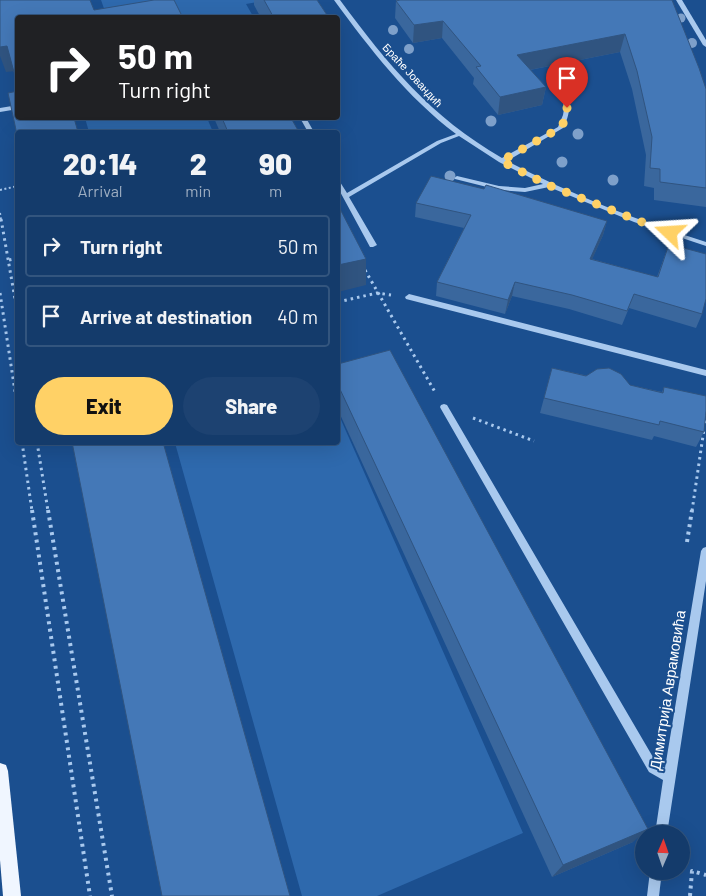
<!DOCTYPE html>
<html lang="en">
<head>
<meta charset="utf-8">
<style>
  :root { --surface:#143b6b; --page:#1d4271; --text:#f1f3f6; --muted:#9dadc1; --line:#33557e; --accent:#ffd166 }
  body { margin:0; font-family:Barlow,sans-serif; background:var(--page); color:var(--text); height:100vh; display:flex; flex-direction:column; font-size:19px; white-space:nowrap }
  * { box-sizing:border-box; margin:0 }
  p { font-size:16px; color:var(--muted) }
  .icon { flex:none; width:28px; height:28px; fill:none; stroke:currentColor; stroke-width:2; stroke-linecap:round; stroke-linejoin:round }
  .map { position:relative; flex:1; overflow:hidden }
  .panel { position:absolute; left:15px; top:130px; width:325px; height:315px; display:flex; flex-direction:column; background:var(--surface); border-radius:5px; box-shadow:0 5px 20px #0002,0 0 0 1px var(--line) }
  .panel>* { flex:none }
  .hud { position:absolute; left:15px; top:15px; width:325px; height:105px; border-radius:5px; box-shadow:0 5px 20px #0002,0 0 0 1px var(--line); background:#202124; color:#fff; overflow:hidden }
  .needle { width:32px; rotate:2deg }
  .fabs { position:absolute; left:635px; top:825px; display:grid; gap:10px }
  .fabs a { display:grid; place-items:center; width:55px; height:55px; border-radius:50%; background:var(--surface); box-shadow:0 5px 20px #0002,0 0 0 1px var(--line); font-size:25px }
  .pin { position:absolute; display:grid; place-items:center; width:42px; height:42px; color:#fff; margin:-51px -21px; border-radius:50% 50% 50% 0; rotate:-45deg; box-shadow:0 0 5px #0007 }
  .pin .icon { rotate:45deg }
  .me { position:absolute; width:55px; margin:-28px; rotate:290deg; stroke-linejoin:round; filter:drop-shadow(0 0 4px #0008) }
  .turn { display:flex; align-items:center; gap:18px; height:105px; padding:0 20px; font-size:22px }
  .turn .icon { width:65px; height:65px; stroke-width:2.5 }
  .turn b { display:block; font-size:35px; line-height:42px }
  .eta { display:flex; justify-content:space-evenly; align-items:center; height:85px; text-align:center }
  .eta b { font-size:30px; font-weight:800; line-height:35px }
  .button { display:flex; gap:10px; margin-top:auto; padding:10px 20px }
  .button a { flex:1; height:58px; border-radius:30px; background:var(--accent); color:#111; font-size:20px; font-weight:800; line-height:58px; text-align:center }
  .button a+a { background:var(--page); color:var(--text) }
  ul { padding:0; list-style:none }
  li { display:flex; align-items:center; gap:15px; height:62px; margin:0 10px 8px; padding:0 10px; border:2px solid var(--line); border-radius:5px }
  li div { flex:1 }
  li b { display:block; font-size:19px }
  li em { font-style:normal }
  .map>svg:first-child { display:block }
  .green { fill:#2e69ad }
  .lines { fill:none; stroke-linecap:round; stroke-linejoin:round }
  .path-far2 { stroke:#a9c9ee; stroke-width:2; stroke-dasharray:2 2.5; stroke-linecap:butt }
  .path-far1 { stroke:#a9c9ee; stroke-width:3; stroke-dasharray:2.5 4; stroke-linecap:butt }
  .path { stroke:#a9c9ee; stroke-width:4; stroke-dasharray:3 4.5; stroke-linecap:butt }
  .minor { fill:#a9c9ee; fill-rule:evenodd }
  .major { fill:#f0f6ff; fill-rule:evenodd }
  .tree { fill:#7ea0ca }
  .wall { fill:#3a679d }
  .shaded-wall { fill:#305480 }
  .building { fill:#4478b7; stroke:#305480 }
  .route { stroke:#ffd166; stroke-width:9; stroke-dasharray:0 16.2 }
  .labels { text-anchor:middle; dominant-baseline:central; stroke-width:4; stroke-linejoin:round; paint-order:stroke }
  .far-street-label { font-size:11px; fill:#fff; stroke:#1b4f8f }
  .near-street-label { font-size:15px; fill:#fff; stroke:#1b4f8f }
</style>
</head>
<body>
<div class="map">
<svg width="706" height="896" viewBox="0 0 706 896">
  <rect width="100%" height="100%" fill="#1b4f8f"/>
  <g class="green">
    <polygon points="101,0 270,0 246,4 254,18 107,17"/>
    <polygon points="85,118 207,118 213,132 89,132"/>
    <polygon points="338,413 523,833 377,896 302,896 175,443 338,442"/>
  </g>
  <g class="lines">
    <g class="path-far2">
      <polyline points="0,190 18,186"/>
      <polyline points="0,213 1,220"/>
    </g>
    <g class="path-far1">
      <polyline points="1,219 18,316"/>
      <polyline points="9,260 18,258"/>
      <polyline points="365,270 435,392"/>
      <polyline points="0,293 18,411"/>
      <polyline points="338,302 377,293 391,295"/>
      <polyline points="473,418 534,441"/>
      <polyline points="705,423 706,415"/>
      <polyline points="22,442 32,511"/>
      <polyline points="37,442 48,511"/>
      <polyline points="692,511 704,429"/>
    </g>
    <g class="path">
      <polyline points="32,510 90,896"/>
      <polyline points="48,510 112,896"/>
      <polyline points="687,542 692,510"/>
      <polyline points="639,861 642,842"/>
      <polyline points="690,896 692,871 706,875"/>
    </g>
    <g class="minor">
      <path d="M334,0H340C389,66 430,116 502,158L558,127L563,115L564,109L559,74L564,73C570,90 573,111 563,128L507,161C570,194 638,221 706,242V246L634,222L549,187L525,192L499,190L455,179L454,178L457,176L499,186L525,188L543,184L499,162L459,136L441,143L349,197L377,245L373,247H370L338,188V181L340,182L347,193L437,141L456,134C407,97 370,49 334,0Z"/>
      <polygon points="676,0 682,0 706,40 706,47 703,45"/>
      <polygon points="18,105 18,109 0,112 0,108"/>
      <polygon points="300,118 306,118 314,132 308,132"/>
      <polygon points="409,294 706,370 706,376 406,299 405,297"/>
      <polygon points="444,404 447,405 657,764 665,768 701,551 703,548 706,547 706,581 667,834 655,834 663,780 649,772 441,409 440,407 441,405"/>
      <polygon points="650,871 662,871 659,896 647,896"/>
    </g>
    <polygon class="major" points="0,763 6,765 8,771 21,896 3,896 0,860"/>
  </g>
  <g class="tree">
    <circle cx="681" cy="18" r="4.5"/>
    <circle cx="393" cy="30" r="5"/>
    <circle cx="692" cy="43" r="5"/>
    <circle cx="409" cy="49" r="5"/>
    <circle cx="491" cy="121" r="5.5"/>
    <circle cx="578" cy="134" r="5.5"/>
    <circle cx="562" cy="162" r="5.5"/>
    <circle cx="450" cy="176" r="5.5"/>
    <circle cx="613" cy="180" r="5.5"/>
  </g>
  <g class="wall">
    <polygon points="254,0 317,0 329,18 261,18 254,5"/>
    <polygon points="396,0 672,0 706,89 706,207 654,200 654,188 644,186 646,155 632,89 620,52 530,70 546,87 542,105 498,115 473,84 474,78 442,38 413,43 395,18"/>
    <polygon points="214,118 291,118 299,132 220,132"/>
    <polygon points="416,203 607,221 603,235 592,259 657,277 669,244 702,314 696,328 629,308 622,325 569,309 512,296 505,314 436,296 437,282 464,228 415,217"/>
    <polygon points="552,368 662,392 664,387 704,432 696,447 654,436 652,440 540,413"/>
    <polygon points="338,385 633,842 552,877 338,410"/>
  </g>
  <g class="shaded-wall">
    <polygon points="443,21 442,38 413,43 414,25"/>
    <polygon points="625,34 620,52 514,73 517,55"/>
    <polygon points="338,36 341,36 341,62 338,63"/>
    <polygon points="7,46 16,71 6,72 0,56 0,47"/>
    <polygon points="546,87 542,105 498,115 500,97"/>
    <polygon points="607,221 603,235 586,273 590,259"/>
    <polygon points="366,259 366,285 338,292 338,265"/>
    <polygon points="515,282 512,296 505,314 508,300"/>
    <polygon points="648,829 633,842 552,877 563,865"/>
  </g>
  <g class="building">
    <polygon points="0,0 90,0 94,10 154,0 174,0 183,18 18,18 18,87 7,46 0,47"/>
    <polygon points="264,0 317,0 329,18 274,18"/>
    <polygon points="400,0 672,0 699,68 706,89 706,188 660,182 660,169 650,168 652,137 637,71 625,34 517,55 546,87 500,97 476,67 481,66 443,21 414,25 396,1"/>
    <polygon points="338,31 341,36 338,36"/>
    <polygon points="18,91 18,118 74,118 78,132 18,132 18,139 8,93"/>
    <polygon points="222,118 291,118 299,132 228,132"/>
    <polygon points="431,176 484,189 486,185 607,221 590,259 658,277 669,244 706,254 706,299 702,314 634,294 627,311 572,295 515,282 508,300 437,282 471,215 416,203"/>
    <polygon points="338,205 366,259 338,265"/>
    <polygon points="390,350 648,829 563,865 338,385 338,364"/>
    <polygon points="552,368 586,376 597,369 609,368 621,374 630,385 663,393 664,387 706,396 706,411 704,432 660,421 659,425 544,398"/>
    <polygon points="72,442 163,442 290,896 162,896"/>
  </g>
  <g class="lines">
    <polyline class="route" points="567,108 566,119 560,128 501,161 548,185 670,233"/>
  </g>
  <g class="labels">
    <g class="far-street-label">
      <text transform="translate(413 75) rotate(47)">Браће Јовандић</text>
    </g>
    <g class="near-street-label">
      <text transform="translate(667 690) rotate(-81)">Димитрија Аврамовића</text>
    </g>
  </g>
</svg>
<div class="fabs">
<a><svg class="needle" viewBox="-14 -14 28 28"><path d="M0-13l5 13h-10z" fill="#e53935"/><path d="M0 13l5-13h-10z" fill="#9dadc1"/></svg></a>
</div>
<div class="pin" style="left:567px;top:108px;background:#d93025"><svg class="icon" aria-label="arrive" viewBox="0 0 24 24"><path d="M6 21V4h12l-3 4 3 4H6"/></svg></div>
<svg class="me" style="left:670px;top:233px" viewBox="-20 -20 40 40"><path d="M0-17L14 15 0 8-14 15z" fill="#ffd166" stroke="#fff" stroke-width="4"/></svg>
<div class="hud">
<div class="turn"><svg class="icon" aria-label="right" viewBox="0 0 24 24"><path d="M7 20v-9h11M14 6l5 5-5 5"/></svg><div><b>50 m</b>Turn right</div></div>
</div>
<section class="panel">
<div class="eta">
<div><b>20:14</b><p>Arrival</p></div>
<div><b>2</b><p>min</p></div>
<div><b>90</b><p>m</p></div>
</div>
<ul>
<li><svg class="icon" aria-label="right" viewBox="0 0 24 24"><path d="M7 20v-9h11M14 6l5 5-5 5"/></svg><div><b>Turn right</b></div><em>50 m</em></li>
<li><svg class="icon" aria-label="arrive" viewBox="0 0 24 24"><path d="M6 21V4h12l-3 4 3 4H6"/></svg><div><b>Arrive at destination</b></div><em>40 m</em></li>
</ul>
<div class="button"><a>Exit</a><a>Share</a></div>
</section>
</div>
</body>
</html>
